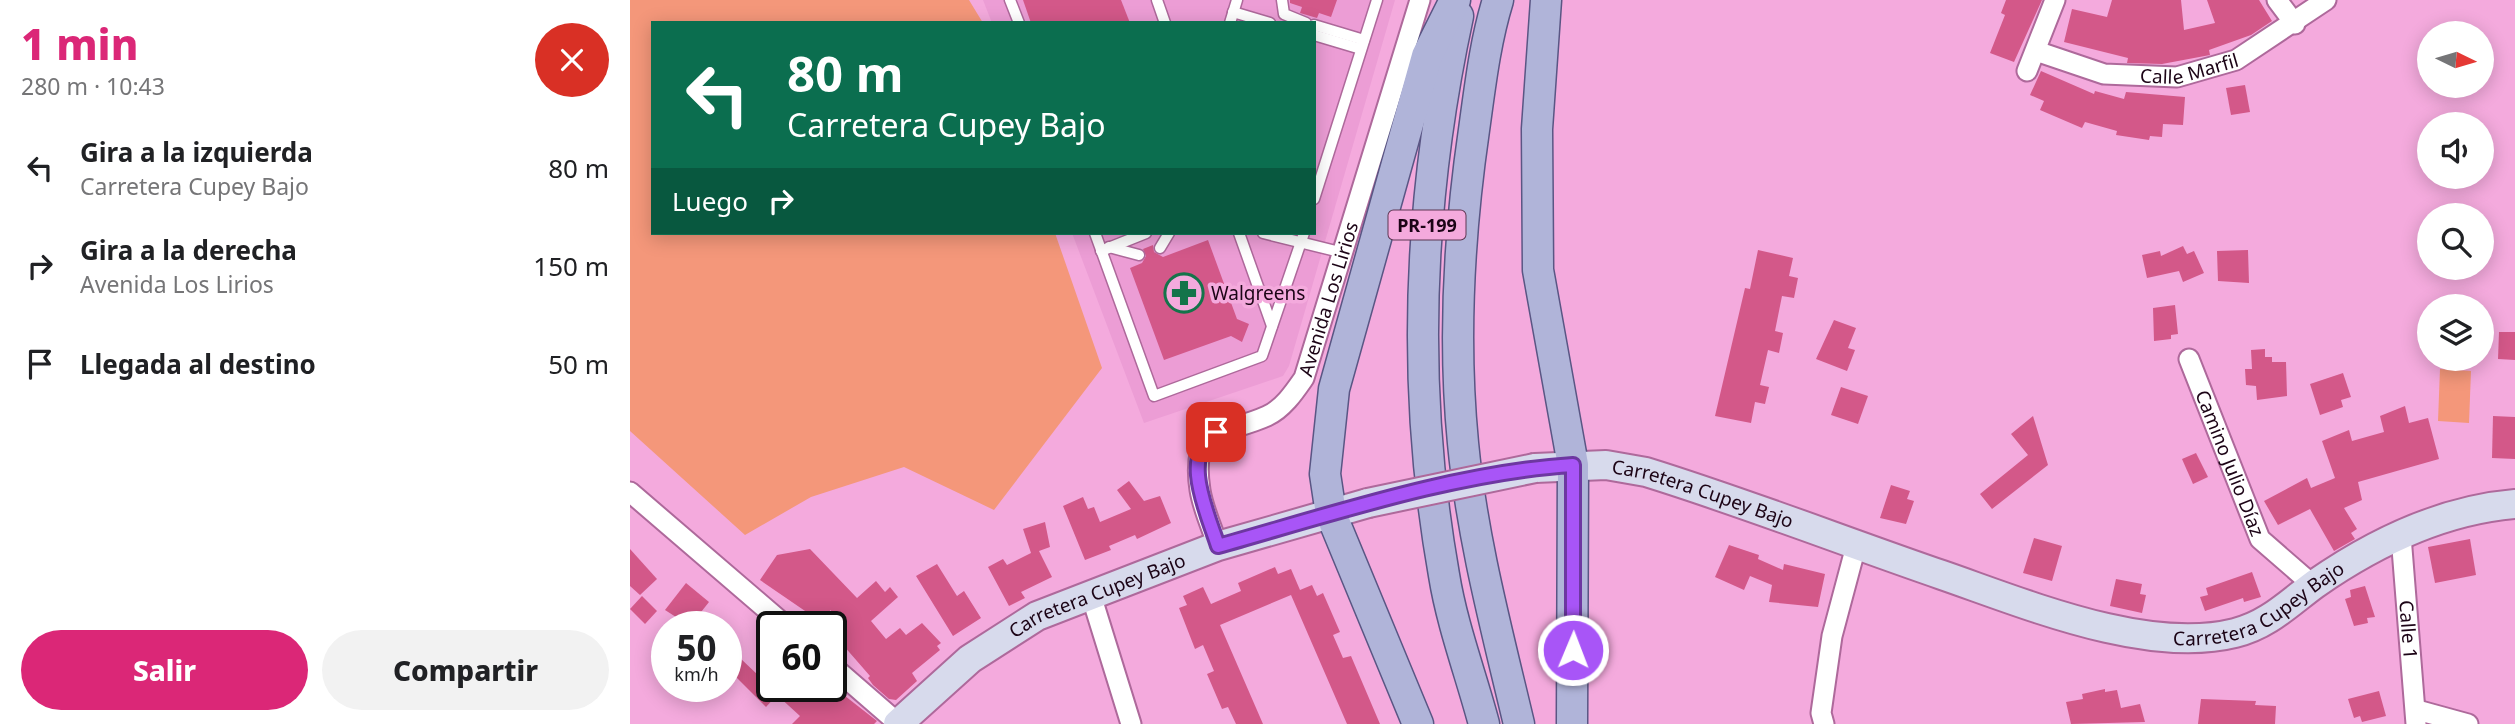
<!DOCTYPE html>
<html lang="es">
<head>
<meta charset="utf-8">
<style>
  :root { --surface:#fff; --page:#f2f2f2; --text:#202124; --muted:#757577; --accent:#db2777 }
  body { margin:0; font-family:"Noto Sans",sans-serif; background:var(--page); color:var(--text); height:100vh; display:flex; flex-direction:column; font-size:26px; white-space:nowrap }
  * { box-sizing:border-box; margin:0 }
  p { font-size:23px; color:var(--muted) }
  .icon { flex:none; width:38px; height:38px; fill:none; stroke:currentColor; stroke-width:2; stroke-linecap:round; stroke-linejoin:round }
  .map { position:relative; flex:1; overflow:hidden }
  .panel { display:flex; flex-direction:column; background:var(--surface); width:630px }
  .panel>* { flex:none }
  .banner { position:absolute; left:21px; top:21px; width:665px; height:214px; border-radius:0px; box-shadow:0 4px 18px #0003; background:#0b6e4f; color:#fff; overflow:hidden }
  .needle { width:46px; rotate:95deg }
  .tools { position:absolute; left:1787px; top:21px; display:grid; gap:14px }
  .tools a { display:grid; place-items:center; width:77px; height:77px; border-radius:50%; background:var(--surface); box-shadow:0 4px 18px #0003; font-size:35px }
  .speed { position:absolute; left:21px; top:611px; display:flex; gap:14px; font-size:35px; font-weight:700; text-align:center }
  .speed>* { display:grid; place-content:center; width:91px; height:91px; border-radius:50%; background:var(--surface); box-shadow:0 4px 18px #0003; line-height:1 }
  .speed small { font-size:18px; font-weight:400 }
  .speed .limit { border:4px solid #111; border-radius:10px; background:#fff; color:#111 }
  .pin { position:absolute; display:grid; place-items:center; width:60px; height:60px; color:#fff; margin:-30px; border-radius:14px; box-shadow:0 4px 10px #0006 }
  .me { position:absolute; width:77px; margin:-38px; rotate:1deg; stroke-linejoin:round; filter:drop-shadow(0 0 5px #0008) }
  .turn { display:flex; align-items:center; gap:24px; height:147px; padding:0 21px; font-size:32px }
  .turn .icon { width:91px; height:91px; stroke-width:2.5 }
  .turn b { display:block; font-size:49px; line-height:60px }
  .then { display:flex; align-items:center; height:66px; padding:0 21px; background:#0003; gap:14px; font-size:26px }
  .round { display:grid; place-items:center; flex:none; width:74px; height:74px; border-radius:37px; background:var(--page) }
  .headline { display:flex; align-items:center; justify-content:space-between; height:119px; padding:0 21px }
  h1 { font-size:42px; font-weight:800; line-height:52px; color:var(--accent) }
  .cta { display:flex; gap:14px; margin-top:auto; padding:14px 21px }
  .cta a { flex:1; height:80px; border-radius:42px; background:var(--accent); color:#fff; font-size:28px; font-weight:800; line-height:80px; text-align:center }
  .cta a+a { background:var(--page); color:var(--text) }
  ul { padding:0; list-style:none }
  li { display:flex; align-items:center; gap:21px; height:98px; padding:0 21px }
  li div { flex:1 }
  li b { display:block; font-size:26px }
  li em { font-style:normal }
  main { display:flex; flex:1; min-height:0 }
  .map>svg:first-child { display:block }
  .built { fill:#ec9dd5 }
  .green { fill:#f4977a }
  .building { fill:#d35889 }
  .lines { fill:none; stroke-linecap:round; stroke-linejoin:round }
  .lane-casing { stroke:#ae699b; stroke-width:13 }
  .street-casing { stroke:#ae699b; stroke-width:23 }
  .secondary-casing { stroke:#ae699b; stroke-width:32 }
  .primary-casing { stroke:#5a5684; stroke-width:33 }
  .lane { stroke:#fff; stroke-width:10 }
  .street { stroke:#fff; stroke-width:19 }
  .secondary { stroke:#d7daec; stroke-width:28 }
  .primary { stroke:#b0b4d9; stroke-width:30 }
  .secondary-bridge-casing { stroke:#ae699b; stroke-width:32; stroke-linecap:butt }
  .secondary-bridge { stroke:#d7daec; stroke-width:28 }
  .route-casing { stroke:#6d37a1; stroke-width:18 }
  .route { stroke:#a855f7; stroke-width:12 }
  .labels { text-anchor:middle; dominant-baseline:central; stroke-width:7; stroke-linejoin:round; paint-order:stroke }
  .shield { fill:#f4aadd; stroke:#5d3652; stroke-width:2 }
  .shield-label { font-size:18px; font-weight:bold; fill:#1c0416 }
  .street-label { font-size:19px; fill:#1c0416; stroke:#f4aadd }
  .poi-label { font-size:19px; fill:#1c0416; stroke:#f4aadd; text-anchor:start }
</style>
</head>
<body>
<main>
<section class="panel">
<div class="headline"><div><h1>1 min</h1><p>280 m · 10:43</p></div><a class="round" style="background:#d93025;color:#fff"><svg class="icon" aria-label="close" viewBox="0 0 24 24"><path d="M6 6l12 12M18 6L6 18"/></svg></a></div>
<ul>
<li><svg class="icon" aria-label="left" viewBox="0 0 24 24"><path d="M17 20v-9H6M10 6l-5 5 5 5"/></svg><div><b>Gira a la izquierda</b><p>Carretera Cupey Bajo</p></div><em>80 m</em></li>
<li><svg class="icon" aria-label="right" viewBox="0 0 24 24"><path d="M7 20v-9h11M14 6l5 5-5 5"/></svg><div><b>Gira a la derecha</b><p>Avenida Los Lirios</p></div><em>150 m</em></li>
<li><svg class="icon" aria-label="arrive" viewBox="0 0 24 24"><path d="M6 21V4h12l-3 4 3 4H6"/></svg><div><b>Llegada al destino</b></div><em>50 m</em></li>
</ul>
<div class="cta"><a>Salir</a><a>Compartir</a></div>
</section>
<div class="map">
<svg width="1885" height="724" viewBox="0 0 1885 724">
  <rect width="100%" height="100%" fill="#f4aadd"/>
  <polygon class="built" points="353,0 765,0 659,366 653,376 514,423 442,233 684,233 684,23 362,23"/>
  <g class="green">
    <polygon points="0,0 339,0 353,23 23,23 23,233 425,233 472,368 364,510 274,467 181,497 115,535 0,431"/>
    <polygon points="1810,369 1841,371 1839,423 1808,421"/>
  </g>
  <g class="building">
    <polygon points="393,0 491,0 500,23 401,23"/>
    <polygon points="660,0 707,0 701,17 689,13 687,18 670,13 672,7 660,3"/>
    <polygon points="1376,0 1412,0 1384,62 1360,53 1375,15 1371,13"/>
    <polygon points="1482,0 1551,0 1554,30 1585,23 1577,0 1629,0 1642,21 1621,35 1579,50 1580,55 1532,64 1497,63 1498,58 1434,42 1442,9 1477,17"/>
    <polygon points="1411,71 1464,94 1465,91 1494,99 1496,92 1555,97 1553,125 1533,124 1532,137 1520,136 1519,140 1486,135 1487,131 1455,122 1452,128 1410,110 1414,101 1400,95"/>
    <polygon points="1615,85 1620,112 1601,115 1596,88"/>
    <polygon points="578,240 607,319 619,324 612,342 601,336 534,360 500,268 512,263 516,256 513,249 523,245 524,252 533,257"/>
    <polygon points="1553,246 1557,254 1564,251 1574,273 1553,282 1549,271 1517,278 1512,255 1530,251 1531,256"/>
    <polygon points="1128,250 1163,258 1159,276 1168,278 1164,298 1152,296 1145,331 1153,333 1149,353 1138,350 1130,385 1139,387 1135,404 1125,402 1121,423 1085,416 1115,288 1120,289"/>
    <polygon points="1618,250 1619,283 1588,281 1587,251"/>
    <polygon points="1545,305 1548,334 1541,335 1541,339 1524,341 1523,308"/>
    <polygon points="1204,320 1226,328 1218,348 1225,350 1217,371 1186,359"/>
    <polygon points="1869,332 1885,332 1885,360 1868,359"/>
    <polygon points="1635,349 1635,357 1642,357 1642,362 1656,362 1657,396 1627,400 1626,386 1616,385 1615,369 1622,369 1621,350"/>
    <polygon points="1713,373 1721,397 1711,400 1713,407 1690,415 1680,384"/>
    <polygon points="1211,387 1238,396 1228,424 1201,415"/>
    <polygon points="1775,406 1779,423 1798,418 1809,459 1728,482 1732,500 1714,508 1727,529 1721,533 1725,539 1704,551 1680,509 1648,525 1634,501 1677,478 1681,488 1705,478 1692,441 1719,430 1722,441 1754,432 1750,416"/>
    <polygon points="1403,416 1418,465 1362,509 1350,494 1398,455 1381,434"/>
    <polygon points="1863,416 1885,417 1885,459 1862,458"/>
    <polygon points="1566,453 1578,477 1563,484 1552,459"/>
    <polygon points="499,481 514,501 530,496 541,523 507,539 505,535 479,546 481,550 455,560 433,506 453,497 458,509 464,507 470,522 501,509 487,490"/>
    <polygon points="1261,485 1280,491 1277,499 1284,501 1276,524 1250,518"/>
    <polygon points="415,522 420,547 409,551 422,577 391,592 395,598 379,606 358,567 373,559 377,565 401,553 393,529"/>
    <polygon points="1404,538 1432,546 1422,581 1393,573"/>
    <polygon points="1840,539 1846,575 1805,583 1798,547"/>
    <polygon points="1099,545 1129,555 1128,559 1153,570 1154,564 1195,574 1188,607 1139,602 1142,585 1120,576 1114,590 1085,577"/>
    <polygon points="0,549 27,579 10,595 0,586"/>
    <polygon points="180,549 227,598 246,581 255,592 260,587 268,597 241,621 256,639 270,628 276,635 292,623 311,643 307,646 310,650 282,673 287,681 266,700 259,699 243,685 238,678 240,676 213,645 208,649 201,642 201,610 182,625 174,616 178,613 130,580 147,555"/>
    <polygon points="307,564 327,596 334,591 351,618 323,636 286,576"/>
    <polygon points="645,567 648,574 661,569 670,590 682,585 687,596 693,593 710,632 703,635 713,658 721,656 750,724 717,724 661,595 590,625 633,724 606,724 598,707 592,709 577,674 584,671 573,645 565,649 549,608 557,605 553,596 573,587 581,604 611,591 608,583"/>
    <polygon points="1622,572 1631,597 1614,602 1613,598 1575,611 1570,597 1578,595 1576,588"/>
    <polygon points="1486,579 1512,584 1510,594 1516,595 1512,613 1480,606"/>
    <polygon points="56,583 79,602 60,626 35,610"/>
    <polygon points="1735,586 1745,617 1737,618 1738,623 1724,626 1715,599 1721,597 1720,590"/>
    <polygon points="12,596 27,611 15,624 0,609"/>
    <polygon points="110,658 129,676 142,662 142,686 173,686 187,697 201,685 247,721 244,724 162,724 170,716 147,695 136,707 99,670"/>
    <polygon points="1475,689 1475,692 1487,690 1491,708 1510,704 1515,722 1441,724 1436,702 1453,699 1452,694"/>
    <polygon points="1749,691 1756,716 1732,722 1730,716 1724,718 1718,699"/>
    <polygon points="1571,699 1626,701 1625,705 1646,706 1645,724 1568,724"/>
  </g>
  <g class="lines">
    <g class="lane-casing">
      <g id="lane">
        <polyline points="380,0 389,23"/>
        <polyline points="527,0 535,23"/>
        <polyline points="652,0 654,14 676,23"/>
        <polyline points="603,12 640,23"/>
        <polyline points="600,23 607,0"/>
        <polyline points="684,25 734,40"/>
        <polyline points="684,35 731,49"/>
        <polyline points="684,199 747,0"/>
        <polyline points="465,233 524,396 632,356 674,233"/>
        <polyline points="609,233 642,326"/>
        <polyline points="633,233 714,253"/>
        <polyline points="479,247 509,255"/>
        <polyline points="530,248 539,233"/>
        <polyline points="471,251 516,233"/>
      </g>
    </g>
    <g class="street-casing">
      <g id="street">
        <polyline points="1647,0 1665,24"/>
        <path id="s1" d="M1406,51L1474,74L1547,77L1606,60L1696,0"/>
        <polyline points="1397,71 1425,0"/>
        <path id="s2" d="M1559,359L1630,539L1684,586"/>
        <polyline points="0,492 156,626"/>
        <path id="s3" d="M1771,536L1786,724"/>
        <path id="s4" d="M588,546C582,528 573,509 570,490C560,424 593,436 637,416C653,409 665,391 674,378L790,0"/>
        <polyline points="461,595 501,724"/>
        <polyline points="201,665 269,724"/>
        <polyline points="1787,710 1838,724"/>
        <polyline points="1194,724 1191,713 1202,636 1226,546"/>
      </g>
    </g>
    <g class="secondary-casing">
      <g id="secondary">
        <path id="s5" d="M905,468L976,465L1016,472C1116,503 1213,541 1312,575C1396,604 1517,655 1605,633C1638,625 1659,603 1685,584C1744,543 1813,510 1885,504"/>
        <path id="s6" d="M268,724L340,659L407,616L588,546L738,503"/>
      </g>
    </g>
    <g class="primary-casing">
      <g id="primary">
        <path d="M868,0C855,42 850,87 844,130C829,233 823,340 833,443C842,538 867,631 889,724"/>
        <polyline points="916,0 907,129 908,270 943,465 942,724"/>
        <path d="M828,16C788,201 781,389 814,575C822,625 841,675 854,724"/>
        <polyline points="788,724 701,514 695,474 704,389 797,56 825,0"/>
      </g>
    </g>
    <use href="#lane" class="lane"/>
    <use href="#street" class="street"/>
    <use href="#secondary" class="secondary"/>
    <use href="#primary" class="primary"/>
    <g class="secondary-bridge-casing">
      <polyline id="secondary-bridge" points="738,503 905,468"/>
    </g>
    <use href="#secondary-bridge" class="secondary-bridge"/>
  </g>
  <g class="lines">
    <g class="route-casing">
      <path id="route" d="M586,432C549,455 578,514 588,546C699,515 827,472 943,465V650"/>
    </g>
    <use href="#route" class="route"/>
  </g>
  <defs>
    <g id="pharmacy-ring" transform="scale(2.0125)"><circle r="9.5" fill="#f4aadd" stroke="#14744a" stroke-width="1.5"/><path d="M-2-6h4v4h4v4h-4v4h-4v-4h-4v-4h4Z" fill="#14744a"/></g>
  </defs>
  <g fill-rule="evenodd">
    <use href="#pharmacy-ring" x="554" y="293"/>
  </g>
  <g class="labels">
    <rect class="shield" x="758.5" y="210.5" width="77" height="29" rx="5"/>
    <g class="shield-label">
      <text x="797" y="225">PR-199</text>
    </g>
    <g class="street-label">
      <text stroke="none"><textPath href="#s1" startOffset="158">Calle Marfil</textPath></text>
      <text stroke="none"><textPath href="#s4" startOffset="312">Avenida Los Lirios</textPath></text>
      <text stroke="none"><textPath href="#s2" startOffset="112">Camino Julio Díaz</textPath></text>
      <text stroke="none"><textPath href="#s5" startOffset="172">Carretera Cupey Bajo</textPath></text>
      <text stroke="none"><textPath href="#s6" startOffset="240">Carretera Cupey Bajo</textPath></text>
      <text stroke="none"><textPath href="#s5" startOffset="760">Carretera Cupey Bajo</textPath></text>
      <text stroke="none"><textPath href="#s3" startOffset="94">Calle 1</textPath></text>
    </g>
    <g class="poi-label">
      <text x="581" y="293">Walgreens</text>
    </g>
  </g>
</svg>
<div class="tools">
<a><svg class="needle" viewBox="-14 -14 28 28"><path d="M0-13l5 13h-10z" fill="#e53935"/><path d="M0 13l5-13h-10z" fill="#757577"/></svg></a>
<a><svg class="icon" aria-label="sound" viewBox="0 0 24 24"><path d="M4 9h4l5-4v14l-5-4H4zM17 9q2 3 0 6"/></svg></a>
<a><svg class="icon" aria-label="search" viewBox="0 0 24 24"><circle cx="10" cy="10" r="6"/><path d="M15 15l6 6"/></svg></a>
<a><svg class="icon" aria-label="layers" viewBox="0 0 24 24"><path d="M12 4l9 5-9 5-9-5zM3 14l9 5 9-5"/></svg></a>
</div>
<div class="speed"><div>50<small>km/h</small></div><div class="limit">60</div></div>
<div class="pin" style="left:586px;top:432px;background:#d93025"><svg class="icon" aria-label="arrive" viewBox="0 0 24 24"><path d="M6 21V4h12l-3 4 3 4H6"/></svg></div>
<svg class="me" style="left:943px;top:650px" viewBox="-20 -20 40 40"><circle r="17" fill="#a855f7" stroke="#fff" stroke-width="3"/><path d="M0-11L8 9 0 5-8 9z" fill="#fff"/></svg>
<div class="banner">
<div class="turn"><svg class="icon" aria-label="left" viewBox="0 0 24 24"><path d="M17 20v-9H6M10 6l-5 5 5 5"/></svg><div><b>80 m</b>Carretera Cupey Bajo</div></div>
<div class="then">Luego<svg class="icon" aria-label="right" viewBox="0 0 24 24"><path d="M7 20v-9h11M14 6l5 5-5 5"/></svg></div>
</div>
</div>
</main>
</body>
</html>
